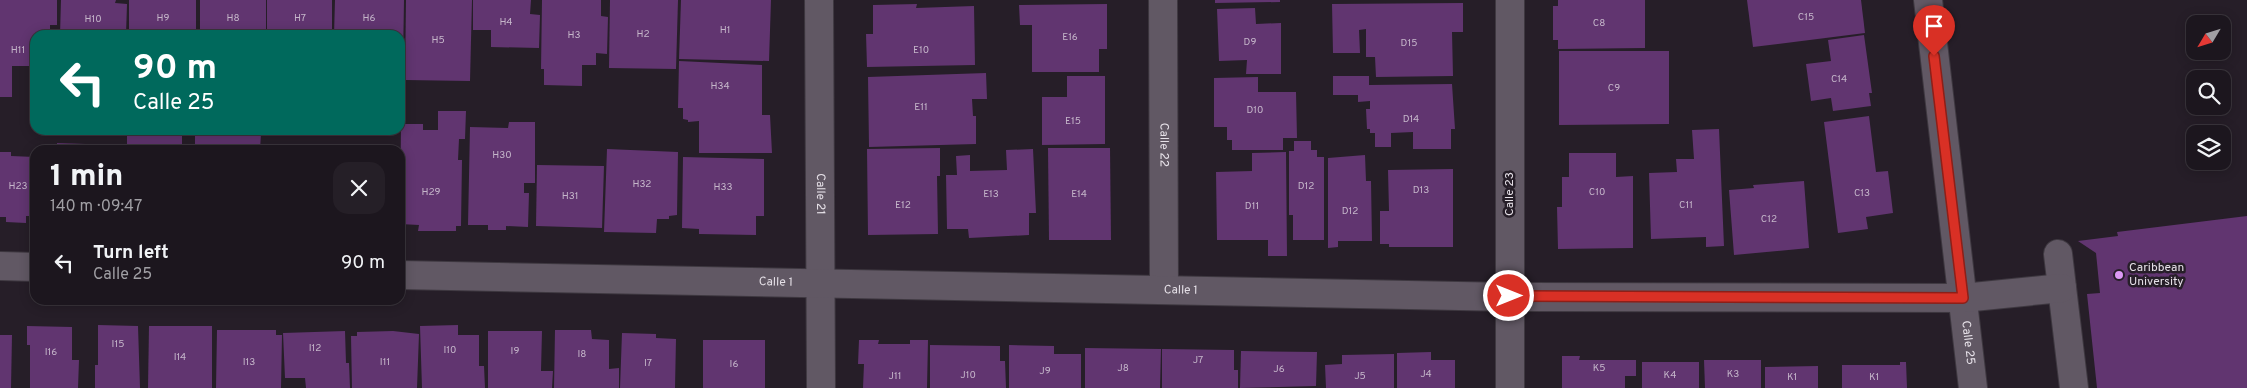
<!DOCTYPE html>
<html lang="en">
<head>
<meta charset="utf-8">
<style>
  :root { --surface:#1c161e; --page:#251f27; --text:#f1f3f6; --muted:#a09fa4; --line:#3a353c }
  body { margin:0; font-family:Overpass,sans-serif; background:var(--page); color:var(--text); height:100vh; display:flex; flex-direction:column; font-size:19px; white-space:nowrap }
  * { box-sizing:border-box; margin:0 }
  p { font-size:16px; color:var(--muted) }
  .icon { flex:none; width:28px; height:28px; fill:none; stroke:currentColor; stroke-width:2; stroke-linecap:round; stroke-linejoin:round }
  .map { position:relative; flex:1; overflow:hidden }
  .panel { position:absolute; left:30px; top:145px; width:375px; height:160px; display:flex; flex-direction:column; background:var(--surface); border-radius:15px; box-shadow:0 2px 12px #0003,0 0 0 1px var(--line) }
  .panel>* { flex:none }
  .banner { position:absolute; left:30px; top:30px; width:375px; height:105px; border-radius:15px; box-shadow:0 2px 12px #0003,0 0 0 1px var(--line); background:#00695c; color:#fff; overflow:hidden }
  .needle { width:32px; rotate:232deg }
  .fabs { position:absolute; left:2186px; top:15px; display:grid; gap:10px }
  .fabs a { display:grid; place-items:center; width:45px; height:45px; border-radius:10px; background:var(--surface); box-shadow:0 2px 12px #0003,0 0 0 1px var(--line); font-size:25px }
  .pin { position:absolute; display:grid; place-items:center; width:42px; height:42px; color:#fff; margin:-51px -21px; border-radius:50% 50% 50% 0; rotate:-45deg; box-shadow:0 0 5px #0007 }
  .pin .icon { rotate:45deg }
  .me { position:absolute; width:55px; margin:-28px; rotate:90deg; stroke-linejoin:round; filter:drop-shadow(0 0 4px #0008) }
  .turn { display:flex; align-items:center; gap:18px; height:105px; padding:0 20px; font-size:22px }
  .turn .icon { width:65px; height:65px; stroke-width:2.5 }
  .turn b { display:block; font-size:35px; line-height:42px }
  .round { display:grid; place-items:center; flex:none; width:52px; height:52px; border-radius:15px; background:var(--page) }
  .overview { display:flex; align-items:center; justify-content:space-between; height:85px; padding:0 20px }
  h1 { font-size:30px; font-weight:800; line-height:38px }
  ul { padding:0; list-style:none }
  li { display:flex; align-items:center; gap:15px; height:65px; padding:0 20px }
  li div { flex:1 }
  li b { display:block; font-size:19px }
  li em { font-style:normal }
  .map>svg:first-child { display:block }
  .building { fill:#613570 }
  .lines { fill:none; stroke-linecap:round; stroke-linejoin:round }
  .minor-casing { stroke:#3e3840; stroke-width:30 }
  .minor { stroke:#615864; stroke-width:28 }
  .route-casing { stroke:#8d1f18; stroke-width:12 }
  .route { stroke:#d93025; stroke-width:9 }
  .poi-dot { fill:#dc99f4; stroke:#261e28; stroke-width:2 }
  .labels { text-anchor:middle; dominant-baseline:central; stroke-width:5; stroke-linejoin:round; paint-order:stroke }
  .number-label { font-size:10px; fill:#c5b6ca }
  .street-label { font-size:12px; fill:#e6e1e8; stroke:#261e28 }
  .poi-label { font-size:12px; fill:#e6e1e8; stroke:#261e28; text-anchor:start }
</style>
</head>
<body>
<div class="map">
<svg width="2247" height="388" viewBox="0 0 2247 388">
  <rect width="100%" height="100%" fill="#261e28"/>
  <g class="building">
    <polygon points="0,0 57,0 57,25 50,25 50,35 35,35 35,66 12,66 12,97 0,97"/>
    <polygon points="61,0 116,0 115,3 127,4 126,35 60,35"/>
    <rect x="129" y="0" width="67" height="35"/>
    <rect x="200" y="0" width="66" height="35"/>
    <rect x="267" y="0" width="65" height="35"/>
    <polygon points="335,0 404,0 403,61 400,61 400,35 334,35"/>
    <polygon points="406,0 472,0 470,81 405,80"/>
    <polygon points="473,0 531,0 530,14 540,15 539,48 491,47 491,30 473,30"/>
    <polygon points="542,0 601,0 601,16 608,17 607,54 596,53 596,65 582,65 582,86 544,85 544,69 541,69"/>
    <polygon points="610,0 678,0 676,69 609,68"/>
    <polygon points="681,0 771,0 769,61 679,59"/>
    <polygon points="1215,0 1280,0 1280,2 1215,3"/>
    <polygon points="1558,0 1645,0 1645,48 1558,49 1558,40 1553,40 1553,6 1558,6"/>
    <polygon points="1747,0 1861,0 1865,33 1753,47"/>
    <polygon points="1463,3 1463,32 1452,32 1453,76 1376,77 1375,57 1366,57 1366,29 1359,30 1360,53 1333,53 1332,4"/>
    <polygon points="917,4 916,8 974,6 975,65 867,67 866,34 873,34 873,5"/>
    <polygon points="1107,4 1107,49 1099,49 1099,72 1032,72 1032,25 1020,25 1019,5"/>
    <polygon points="1255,8 1256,24 1281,23 1281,74 1246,74 1247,60 1219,61 1217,9"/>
    <polygon points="1864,35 1872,93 1869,93 1871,106 1833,111 1831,98 1811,101 1806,64 1831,61 1828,40"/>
    <polygon points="1559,51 1669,51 1669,124 1559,125"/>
    <polygon points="679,61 762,65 762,115 770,115 772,153 699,153 699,121 688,122 688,120 683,119 683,108 678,108"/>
    <polygon points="986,73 987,99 972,99 973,116 976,116 976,144 869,147 868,77"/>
    <polygon points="1067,76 1105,76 1105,144 1042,145 1042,97 1067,97"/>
    <polygon points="1333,76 1369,76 1369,85 1452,84 1455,129 1451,129 1451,149 1413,149 1413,132 1391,133 1391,147 1375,147 1375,133 1370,133 1370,129 1367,129 1366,109 1370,109 1370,101 1358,102 1358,95 1333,95"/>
    <polygon points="1258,77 1258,92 1296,92 1297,138 1283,138 1283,150 1232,150 1232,140 1227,140 1227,127 1214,127 1214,78"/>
    <polygon points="438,111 466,111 465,139 459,139 458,160 462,160 461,226 456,226 456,231 418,231 419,225 400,224 401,124 423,124 423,130 438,130"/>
    <polygon points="1869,116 1876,172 1888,171 1893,213 1866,217 1868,229 1838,233 1824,122"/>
    <polygon points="509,122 535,122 535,183 524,183 524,193 529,193 528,227 506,226 506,230 488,230 488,225 468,225 470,127 508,128"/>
    <polygon points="1719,129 1724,246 1706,247 1706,237 1651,239 1649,173 1677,172 1676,159 1694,159 1692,130"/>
    <polygon points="127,130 146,130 146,134 182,135 182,145 192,145 192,150 127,150"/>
    <polygon points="195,132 261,134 260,150 195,150"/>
    <polygon points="1294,141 1311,141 1311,150 1317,150 1317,157 1324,157 1324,240 1293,240 1293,215 1289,215 1289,151 1294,151"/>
    <polygon points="57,143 115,145 115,150 57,150"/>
    <polygon points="334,147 364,148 364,150 334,150"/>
    <polygon points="940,148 940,176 937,176 938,234 868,235 867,149"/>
    <polygon points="1048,148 1110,148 1111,240 1049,240"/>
    <polygon points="607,149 678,152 677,215 669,216 669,219 657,219 656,233 604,232"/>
    <polygon points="1033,149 1036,213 1029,213 1029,235 969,238 968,229 947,229 946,175 957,175 956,156 970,155 970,171 1007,170 1006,150"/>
    <polygon points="0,152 11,152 11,156 35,157 35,216 26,216 26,223 6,222 6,217 0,217"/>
    <polygon points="1286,152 1287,256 1268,256 1268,240 1217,240 1216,172 1252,171 1252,153"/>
    <polygon points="1569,153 1616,153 1616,177 1633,176 1633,248 1558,249 1557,207 1562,207 1562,177 1569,177"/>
    <polygon points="1365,155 1366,181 1371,181 1372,241 1338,241 1338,247 1328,248 1328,158"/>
    <polygon points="683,157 764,159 764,216 756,216 756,235 699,234 699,229 682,228"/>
    <polygon points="537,165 604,166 602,228 536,226"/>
    <polygon points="1453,169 1453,247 1389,247 1389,244 1380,244 1380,211 1389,211 1388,170"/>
    <polygon points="1804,181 1809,248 1734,255 1729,190 1754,188 1753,185"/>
    <polygon points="2247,216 2247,388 2097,388 2087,294 2100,293 2096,253 2078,241 2118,236 2117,232"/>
    <polygon points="98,325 138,326 140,388 95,388 95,365 98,365"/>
    <polygon points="458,325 458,335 479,335 479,366 484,366 485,388 422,388 420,326"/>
    <polygon points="27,326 72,327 72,360 79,360 78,388 30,388 30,345 27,345"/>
    <polygon points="149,326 212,326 212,388 148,388"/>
    <polygon points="217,330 276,330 276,335 282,335 281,388 216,388"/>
    <polygon points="555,330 591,330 592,339 609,340 609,369 619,368 619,388 554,388"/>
    <polygon points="345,331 346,363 349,363 350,388 306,388 305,378 285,378 283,333"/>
    <polygon points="393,331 419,334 417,388 352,388 351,336 357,336 357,332"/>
    <polygon points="488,331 542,331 541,371 553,371 552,388 488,388"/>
    <polygon points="622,333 656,334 656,338 676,339 675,388 620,388"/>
    <polygon points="0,335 12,335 11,388 0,388"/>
    <rect x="703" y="340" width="62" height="48"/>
    <polygon points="859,340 879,340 878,344 910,344 910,340 928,340 927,388 863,388 864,364 858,364"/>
    <polygon points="930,345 1000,346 1000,361 1005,361 1006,388 930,388"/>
    <polygon points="1009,345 1054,346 1054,354 1081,354 1081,388 1009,388"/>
    <polygon points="1085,348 1161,349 1160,388 1085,388"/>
    <polygon points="1162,349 1234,350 1234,370 1238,370 1238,388 1162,388"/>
    <polygon points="1241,351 1317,352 1316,386 1240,388"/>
    <polygon points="1431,352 1431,360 1455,360 1455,388 1397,388 1397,353"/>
    <polygon points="1394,354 1394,388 1326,388 1325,365 1342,364 1342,355"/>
    <polygon points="1562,356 1580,356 1579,360 1636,360 1636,376 1625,376 1625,388 1562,388"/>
    <polygon points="1704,360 1761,360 1761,388 1705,388"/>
    <rect x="1642" y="362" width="57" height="26"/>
    <polygon points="1900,362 1906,362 1907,388 1842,388 1842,365 1900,365"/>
    <polygon points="1818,366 1818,388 1765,388 1765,367"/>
  </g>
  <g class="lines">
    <g class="minor-casing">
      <g id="minor">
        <path id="s1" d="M819,0L821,388"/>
        <path id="s2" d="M1163,0L1164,290"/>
        <path id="s3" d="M1928,0L1973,388"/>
        <polyline points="2058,254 2074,388"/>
        <polyline points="0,266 35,267"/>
        <path id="s4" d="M400,275L1509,297L1963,298L2062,288"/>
        <polyline points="1510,388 1510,0"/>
      </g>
    </g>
    <use href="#minor" class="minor"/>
  </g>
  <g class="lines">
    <g class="route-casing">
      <polyline id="route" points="1509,296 1963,298 1934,56"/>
    </g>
    <use href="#route" class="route"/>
  </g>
  <circle class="poi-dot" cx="2119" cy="275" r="5"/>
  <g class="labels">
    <g class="number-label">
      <text x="1806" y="17">C15</text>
      <text x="163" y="18">H9</text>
      <text x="233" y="18">H8</text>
      <text x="300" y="18">H7</text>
      <text x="369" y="18">H6</text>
      <text x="93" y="19">H10</text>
      <text x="506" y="22">H4</text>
      <text x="1599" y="23">C8</text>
      <text x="725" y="30">H1</text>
      <text x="643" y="34">H2</text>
      <text x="574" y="35">H3</text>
      <text x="1070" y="37">E16</text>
      <text x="438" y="40">H5</text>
      <text x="1250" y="42">D9</text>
      <text x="1409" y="43">D15</text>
      <text x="18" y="50">H11</text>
      <text x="921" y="50">E10</text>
      <text x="1839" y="79">C14</text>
      <text x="720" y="86">H34</text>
      <text x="1614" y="88">C9</text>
      <text x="921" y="107">E11</text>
      <text x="1255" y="110">D10</text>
      <text x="1411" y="119">D14</text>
      <text x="1073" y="121">E15</text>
      <text x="502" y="155">H30</text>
      <text x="642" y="184">H32</text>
      <text x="18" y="186">H23</text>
      <text x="1306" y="186">D12</text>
      <text x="723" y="187">H33</text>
      <text x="1421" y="190">D13</text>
      <text x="431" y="192">H29</text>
      <text x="1597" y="192">C10</text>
      <text x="1862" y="193">C13</text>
      <text x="991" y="194">E13</text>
      <text x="1079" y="194">E14</text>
      <text x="570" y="196">H31</text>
      <text x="903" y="205">E12</text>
      <text x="1686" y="205">C11</text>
      <text x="1252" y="206">D11</text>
      <text x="1350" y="211">D12</text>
      <text x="1769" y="219">C12</text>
      <text x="118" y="344">I15</text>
      <text x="315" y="348">I12</text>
      <text x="450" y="350">I10</text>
      <text x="515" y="351">I9</text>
      <text x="51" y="352">I16</text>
      <text x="582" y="354">I8</text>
      <text x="180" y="357">I14</text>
      <text x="1198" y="360">J7</text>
      <text x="249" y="362">I13</text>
      <text x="385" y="362">I11</text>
      <text x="648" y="363">I7</text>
      <text x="734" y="364">I6</text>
      <text x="1123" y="368">J8</text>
      <text x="1599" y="368">K5</text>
      <text x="1279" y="369">J6</text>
      <text x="1045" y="371">J9</text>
      <text x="1426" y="374">J4</text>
      <text x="1733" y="374">K3</text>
      <text x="968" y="375">J10</text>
      <text x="1670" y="375">K4</text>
      <text x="895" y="376">J11</text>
      <text x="1360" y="376">J5</text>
      <text x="1792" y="377">K1</text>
      <text x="1874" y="377">K1</text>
    </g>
    <g class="street-label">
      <text stroke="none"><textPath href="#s2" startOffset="145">Calle 22</textPath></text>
      <text stroke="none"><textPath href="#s1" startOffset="194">Calle 21</textPath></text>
      <text transform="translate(1510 194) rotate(-90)">Calle 23</text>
      <text stroke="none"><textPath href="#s4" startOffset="376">Calle 1</textPath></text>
      <text stroke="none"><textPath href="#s4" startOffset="781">Calle 1</textPath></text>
      <text stroke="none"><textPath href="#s3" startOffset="345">Calle 25</textPath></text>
    </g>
    <g class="poi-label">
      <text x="2129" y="268">Caribbean<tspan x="2129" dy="14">University</tspan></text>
    </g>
  </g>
</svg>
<div class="fabs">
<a><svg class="needle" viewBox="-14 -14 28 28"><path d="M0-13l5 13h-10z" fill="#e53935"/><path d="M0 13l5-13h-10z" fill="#a09fa4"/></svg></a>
<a><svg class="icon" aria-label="search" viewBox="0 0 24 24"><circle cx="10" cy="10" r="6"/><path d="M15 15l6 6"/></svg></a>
<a><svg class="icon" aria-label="layers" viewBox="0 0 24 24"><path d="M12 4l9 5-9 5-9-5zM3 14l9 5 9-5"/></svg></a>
</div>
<div class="pin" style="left:1934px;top:56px;background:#d93025"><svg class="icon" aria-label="arrive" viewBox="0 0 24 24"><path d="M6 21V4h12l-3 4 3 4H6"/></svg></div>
<svg class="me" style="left:1509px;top:296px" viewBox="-20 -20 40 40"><circle r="17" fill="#d93025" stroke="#fff" stroke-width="3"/><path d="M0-11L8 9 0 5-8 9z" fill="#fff"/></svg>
<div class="banner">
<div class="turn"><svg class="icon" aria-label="left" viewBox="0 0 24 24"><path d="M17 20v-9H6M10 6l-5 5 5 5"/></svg><div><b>90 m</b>Calle 25</div></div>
</div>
<section class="panel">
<div class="overview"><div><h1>1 min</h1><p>140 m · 09:47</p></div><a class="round"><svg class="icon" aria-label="close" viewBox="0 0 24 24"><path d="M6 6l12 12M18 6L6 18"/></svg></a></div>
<ul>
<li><svg class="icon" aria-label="left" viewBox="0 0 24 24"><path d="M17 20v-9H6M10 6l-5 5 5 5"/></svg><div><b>Turn left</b><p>Calle 25</p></div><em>90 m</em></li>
</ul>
</section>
</div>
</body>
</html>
